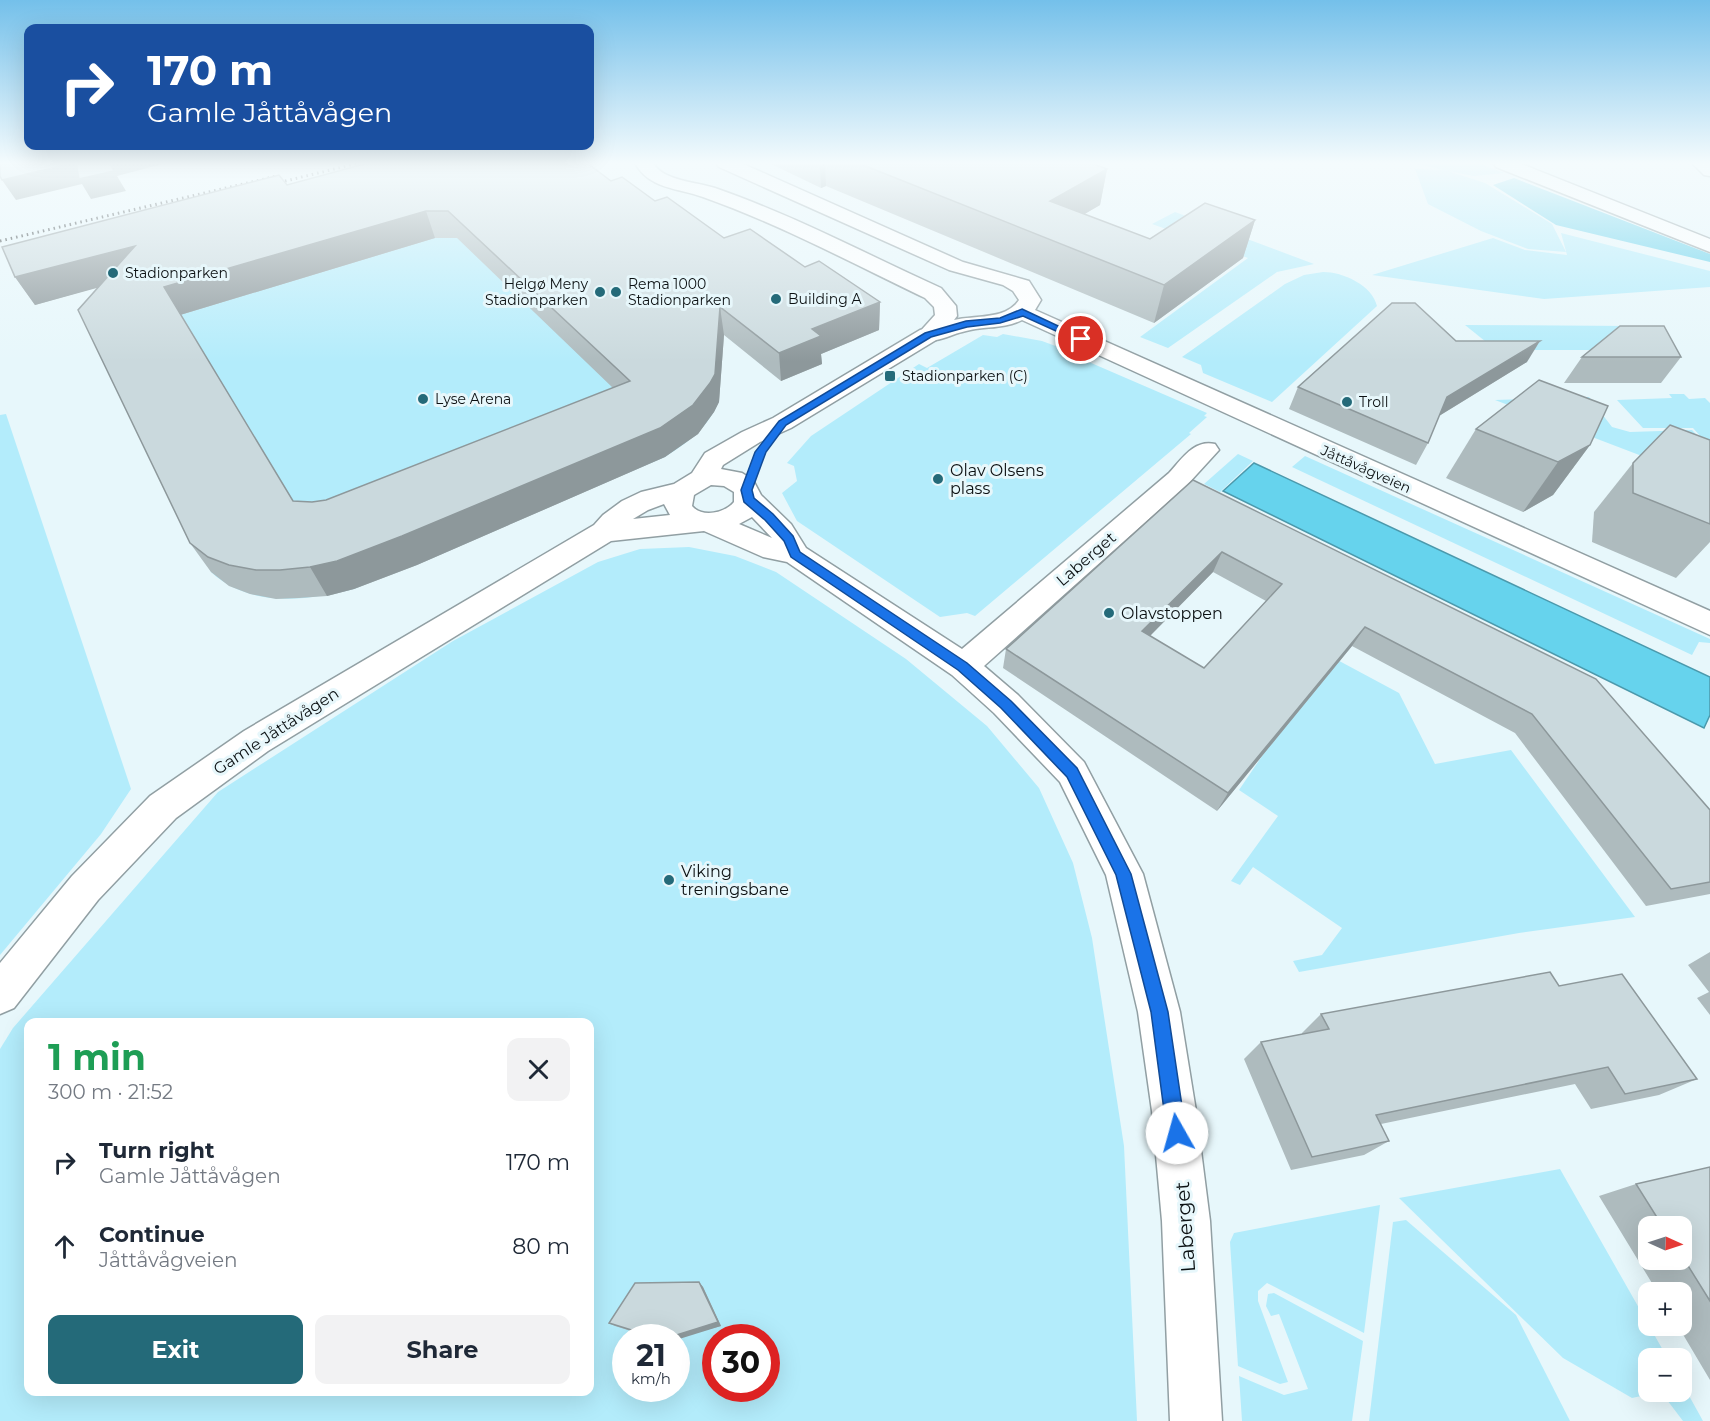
<!DOCTYPE html>
<html lang="en">
<head>
<meta charset="utf-8">
<style>
  :root { --surface:#fff; --page:#f2f2f3; --text:#1f2937; --muted:#747a83; --accent:#246a79 }
  body { margin:0; font-family:Montserrat,sans-serif; background:var(--page); color:var(--text); height:100vh; display:flex; flex-direction:column; font-size:22px; white-space:nowrap }
  * { box-sizing:border-box; margin:0 }
  p { font-size:20px; color:var(--muted) }
  .icon { flex:none; width:33px; height:33px; fill:none; stroke:currentColor; stroke-width:2; stroke-linecap:round; stroke-linejoin:round }
  .map { position:relative; flex:1; overflow:hidden }
  .sheet { position:absolute; left:24px; top:1018px; width:570px; height:378px; display:flex; flex-direction:column; background:var(--surface); border-radius:12px; box-shadow:0 6px 24px #0002 }
  .sheet>* { flex:none }
  .guide { position:absolute; left:24px; top:24px; width:570px; height:126px; border-radius:12px; box-shadow:0 6px 24px #0002; background:#1a4fa0; color:#fff; overflow:hidden }
  .needle { width:39px; rotate:93deg }
  .controls { position:absolute; left:1638px; top:1216px; display:grid; gap:12px }
  .controls a { display:grid; place-items:center; width:54px; height:54px; border-radius:12px; background:var(--surface); box-shadow:0 6px 24px #0002; font-size:30px }
  .speed { position:absolute; left:612px; top:1324px; display:flex; gap:12px; font-size:30px; font-weight:700; text-align:center }
  .speed>* { display:grid; place-content:center; width:78px; height:78px; border-radius:50%; background:var(--surface); box-shadow:0 6px 24px #0002; line-height:1 }
  .speed small { font-size:15px; font-weight:400 }
  .speed .limit { border:9px solid #d22; background:#fff; color:#111 }
  .pin { position:absolute; display:grid; place-items:center; width:51px; height:51px; color:#fff; margin:-26px; border:3px solid #fff; border-radius:50%; box-shadow:0 2px 6px #0007 }
  .me { position:absolute; width:66px; margin:-33px; rotate:353deg; stroke-linejoin:round; filter:drop-shadow(0 0 4px #0008) }
  .turn { display:flex; align-items:center; gap:21px; height:126px; padding:0 24px; font-size:27px }
  .turn .icon { width:78px; height:78px; stroke-width:2.5 }
  .turn b { display:block; font-size:42px; line-height:51px }
  .round { display:grid; place-items:center; flex:none; width:63px; height:63px; border-radius:12px; background:var(--page) }
  .head { display:flex; align-items:center; justify-content:space-between; height:102px; padding:0 24px }
  h1 { font-size:36px; font-weight:700; line-height:45px; color:#1e9e55 }
  .primary-button { display:flex; gap:12px; margin-top:auto; padding:12px 24px }
  .primary-button a { flex:1; height:69px; border-radius:12px; background:var(--accent); color:#fff; font-size:24px; font-weight:700; line-height:69px; text-align:center }
  .primary-button a+a { background:var(--page); color:var(--text) }
  ul { padding:0; list-style:none }
  li { display:flex; align-items:center; gap:18px; height:84px; padding:0 24px }
  li div { flex:1 }
  li b { display:block; font-size:22px }
  li em { font-style:normal }
  .map>svg:first-child { display:block }
  .green { fill:#b3ecfb; fill-rule:evenodd }
  .forest { fill:#62d0ea }
  .water { fill:#66d3ed; stroke:#4b99ac; stroke-width:1.5 }
  .lines { fill:none; stroke-linecap:round; stroke-linejoin:round }
  .street-casing { stroke:#919fa3; stroke-width:3 }
  .secondary-casing { stroke:#919fa3; stroke-width:3 }
  .street { fill:#fff; fill-rule:evenodd }
  .secondary { fill:#fff; fill-rule:evenodd }
  .rail { stroke:#282f31; stroke-width:3; stroke-dasharray:1.5 4; stroke-linecap:butt }
  .wall { fill:#aebbbe; fill-rule:evenodd }
  .shaded-wall { fill:#8d989b }
  .building { fill:#cad9dd; stroke:#8d989b; stroke-width:1.5; fill-rule:evenodd }
  .route { fill:#1a73e8; stroke:#114b97; stroke-width:1.5 }
  .poi-dot { fill:#246a79; stroke:#e7f7fb; stroke-width:2 }
  .labels { text-anchor:middle; dominant-baseline:central; stroke-width:6; stroke-linejoin:round; paint-order:stroke }
  .far-poi-label { font-size:14px; fill:#0c1113; stroke:#e7f7fb; text-anchor:start }
  .far-street-label { font-size:14px; fill:#0c1113; stroke:#e7f7fb }
  .poi-label { font-size:16px; fill:#0c1113; stroke:#e7f7fb; text-anchor:start }
  .street-label { font-size:16px; fill:#0c1113; stroke:#e7f7fb }
  .near-street-label { font-size:20px; fill:#0c1113; stroke:#e7f7fb }
</style>
</head>
<body>
<div class="map">
<svg width="1710" height="1421" viewBox="0 0 1710 1421">
  <rect width="100%" height="100%" fill="#e7f7fb"/>
  <g class="green">
    <polygon points="1414,163 1479,163 1504,173 1474,176 1448,171 1485,183 1552,224 1566,252 1528,249 1481,231 1428,204 1415,169 1443,170"/>
    <path d="M413,212L719,376C725,415 695,438 665,457L354,589C306,601 250,608 211,572L103,331Z"/>
    <polygon points="1175,212 1314,264 1277,272 1168,348 1140,337 1248,258 1152,224"/>
    <polygon points="1561,233 1710,271 1710,287 1544,299 1372,275 1493,238 1525,250 1567,255"/>
    <path d="M1323,272C1343,272 1372,285 1377,306L1272,402L1203,373L1201,365L1182,357L1285,284L1304,275Z"/>
    <polygon points="1465,325 1632,326 1643,350 1496,350"/>
    <polygon points="1003,334 1042,341 1077,354 1075,356 1207,413 1204,416 1207,417 1189,433 1191,434 975,616 967,613 940,617 797,521 782,493 797,481 794,466 787,463 811,436 919,364 927,368 983,335 997,337"/>
    <polygon points="1669,394 1684,394 1689,399 1705,398 1710,403 1710,447 1693,428 1643,428 1617,400 1672,398"/>
    <polygon points="1589,397 1612,427 1630,432 1692,430 1710,449 1710,482 1495,400"/>
    <polygon points="6,414 131,789 101,834 0,955 0,415"/>
    <polygon points="1238,454 1253,461 1220,492 1204,484"/>
    <polygon points="1305,456 1710,639 1710,643 1699,642 1692,655 1292,467"/>
    <path d="M689,547L735,556L776,572L906,659L987,726L1039,788L1073,863L1092,938L1124,1146L1137,1421H0V1049L13,1028L218,792L453,641L598,562L640,549ZM28,1023H590V1392H28ZM626,1338H676V1389H626ZM716,1338H766V1389H716Z"/>
    <polygon points="1330,656 1399,693 1435,764 1511,750 1635,917 1519,933 1299,972 1293,961 1322,955 1342,928 1253,867 1240,885 1231,881 1278,816 1239,790"/>
    <polygon points="1560,1169 1668,1359 1648,1359 1648,1392 1660,1392 1632,1398 1563,1358 1399,1198"/>
    <polygon points="1380,1205 1364,1333 1267,1283 1258,1291 1258,1301 1288,1382 1280,1384 1238,1366 1230,1242 1234,1233"/>
    <polygon points="1406,1220 1516,1315 1570,1421 1369,1421 1393,1222"/>
    <polygon points="1274,1293 1363,1341 1352,1421 1242,1421 1239,1376 1284,1395 1308,1389 1279,1314 1271,1316 1266,1306 1268,1294"/>
    <polygon points="1682,1383 1703,1421 1683,1421 1661,1392 1682,1392"/>
  </g>
  <polygon class="forest" points="1514,178 1710,254 1710,262 1556,225 1493,185"/>
  <polygon class="water" points="1254,463 1710,677 1710,715 1704,728 1223,491"/>
  <g class="lines">
    <g class="street-casing">
      <g id="street">
        <polygon points="1493,163 1519,163 1710,239 1710,252 1496,167"/>
        <polygon points="1692,163 1710,163 1710,176 1704,175"/>
        <path d="M928,328L936,330L939,335L936,340L791,428L760,442L723,465L721,469L742,473L753,480L761,495L791,524L806,548L962,649L1169,473C1182,459 1194,439 1215,444L1219,450L1187,485L984,666L1018,695L1084,762L1143,874L1180,1012L1196,1111L1210,1221L1222,1421H1170L1162,1221L1152,1111L1138,1012L1106,875L1060,782L994,713L952,675L787,562L763,557L704,531L611,541L268,751L176,818L98,900L14,1008L0,1014V963L72,876L150,796L244,731L594,525L603,515L622,501L641,492L674,484L692,473L705,453L742,432L773,418L920,330ZM711,485L724,486L734,492V502C725,513 702,518 692,506L694,495ZM664,504L670,515L633,519L648,510ZM752,517L772,538L739,524Z"/>
      </g>
    </g>
    <g class="secondary-casing">
      <path id="secondary" d="M635,163H653C663,181 697,182 715,188C793,215 866,254 941,288L956,306L957,316L954,320C975,315 1006,320 1019,300L1013,291L1003,285L949,270L719,167L716,163H741L963,262L1029,281L1041,300L1035,310L1710,611V635L1022,320C1004,329 985,326 966,331C951,334 936,344 920,340L917,335L935,315L934,307L925,298C852,263 779,224 703,197C678,188 649,189 635,163Z"/>
    </g>
    <use href="#street" class="street"/>
    <use href="#secondary" class="secondary"/>
    <g class="rail">
      <polyline points="269,185 359,163"/>
      <polyline points="0,241 277,176"/>
    </g>
  </g>
  <g class="wall">
    <polygon points="769,163 1091,163 1107,169 1100,205 1084,214 1150,239 1255,220 1243,258 1154,323 826,186 821,188"/>
    <path d="M611,181L655,201L724,238L805,267L880,302L879,330L821,354L822,364L781,381L724,335L719,402L714,412L698,434L665,457L417,565L354,589L327,596L299,598L276,599L250,594L229,586L211,572L190,543L98,287L35,305L15,277L287,185ZM435,238H457L613,388L326,500L312,502L293,501L180,315Z"/>
    <polygon points="1456,341 1527,362 1439,416 1428,443 1416,465 1289,409 1298,387"/>
    <polygon points="1582,357 1681,357 1661,383 1564,383"/>
    <polygon points="1476,429 1590,445 1553,495 1523,512 1446,478"/>
    <polygon points="1710,440 1710,542 1676,578 1592,542 1594,512 1633,463"/>
    <path d="M1193,480L1710,810V894L1646,906L1515,733L1352,646L1217,811L1003,668L1006,649ZM1213,572L1266,601L1204,668L1150,636Z"/>
    <polygon points="1710,952 1710,1015 1697,998 1709,992 1688,965"/>
    <polygon points="1559,986 1697,1079 1659,1095 1591,1109 1575,1084 1381,1124 1389,1141 1364,1155 1291,1170 1244,1059 1261,1042 1302,1034 1302,1033 1321,1014"/>
    <path d="M1710,1167V1380L1678,1326H1682V1293H1658L1599,1196L1636,1184ZM1648,1227H1682V1260H1648Z"/>
    <polygon points="699,1282 703,1287 721,1326 676,1338 653,1338 615,1326 609,1323"/>
  </g>
  <g class="shaded-wall">
    <polygon points="73,163 166,163 117,176 126,191 91,199 82,184 16,200 2,180"/>
    <polygon points="820,163 825,163 826,186 821,188"/>
    <polygon points="1107,169 1100,205 1044,238 1050,201"/>
    <polygon points="426,211 435,238 180,315 164,287"/>
    <polygon points="1255,220 1243,258 1154,323 1164,285"/>
    <polygon points="135,246 151,273 35,305 15,277"/>
    <polygon points="880,302 879,330 821,354 822,364 781,381 779,353 812,329"/>
    <polygon points="720,307 724,335 719,402 714,412 698,434 665,457 417,565 354,589 327,596 310,567 660,428"/>
    <polygon points="1540,341 1527,362 1434,419 1447,397"/>
    <polygon points="1590,445 1553,495 1523,512 1558,462"/>
    <polygon points="1222,552 1213,572 1135,651 1142,631"/>
    <polygon points="1365,627 1352,646 1217,811 1228,793"/>
    <polygon points="699,1282 703,1287 721,1326 676,1340 676,1338 667,1338"/>
  </g>
  <g class="building">
    <polygon points="0,163 73,163 2,180 0,176"/>
    <polygon points="76,163 110,163 114,171 79,179"/>
    <path d="M368,163H587L611,181L622,177L655,201L667,197L724,238L750,229L805,267L819,261L880,302L812,329L821,336L779,353L720,307L715,374L710,383L693,405L660,428L402,536L337,561L310,567L280,570H256L229,565L208,557L190,543L78,310L135,246L15,277L2,247L279,175L287,185ZM426,211H448L630,381L326,500L312,502L293,501L164,287Z"/>
    <polygon points="858,163 1091,163 1107,169 1050,201 1150,239 1205,203 1255,220 1164,285"/>
    <polygon points="1392,303 1415,303 1456,341 1540,341 1447,397 1428,443 1298,387"/>
    <polygon points="1620,326 1664,326 1681,357 1582,357"/>
    <polygon points="1539,380 1608,406 1590,445 1558,462 1476,429"/>
    <polygon points="1670,425 1710,440 1710,524 1633,493 1633,463"/>
    <path d="M1193,480L1596,679L1710,810V882L1671,889L1532,714L1365,627L1228,793L1006,649ZM1222,552L1282,584L1204,668L1142,631Z"/>
    <polygon points="1550,972 1559,986 1622,974 1697,1079 1625,1094 1608,1067 1376,1115 1389,1141 1312,1157 1261,1042 1329,1029 1321,1014"/>
    <polygon points="1710,1167 1710,1301 1682,1256 1682,1227 1663,1227 1636,1184"/>
    <polygon points="699,1282 718,1322 667,1338 657,1338 609,1323 635,1283"/>
  </g>
  <linearGradient id="sky" x2="0" y2="1"><stop stop-color="#74c0ea"/><stop offset="0.45" stop-color="#f4fbfd"/><stop offset="1" stop-color="#f4fbfd" stop-opacity="0"/></linearGradient>
  <rect width="1710" height="362" fill="url(#sky)"/>
  <polygon class="route" points="1022,309 1086,339 1078,341 1023,316 1000,323 967,327 931,337 786,425 766,452 752,490 754,498 773,514 793,536 800,552 967,663 1011,701 1077,768 1131,874 1168,1012 1186,1133 1183,1139 1177,1142 1170,1139 1167,1133 1151,1012 1116,875 1067,777 1001,708 958,670 791,557 784,541 765,520 744,502 741,490 755,452 779,421 925,333 966,321 1000,318"/>
  <g class="poi-dot">
    <circle cx="113" cy="273" r="6"/>
    <circle cx="600" cy="292" r="6"/>
    <circle cx="616" cy="292" r="6"/>
    <circle cx="776" cy="299" r="6"/>
    <rect x="884" y="370" width="12" height="12" rx="3"/>
    <circle cx="423" cy="399" r="6"/>
    <circle cx="1347" cy="402" r="6"/>
    <circle cx="938" cy="479" r="6"/>
    <circle cx="1109" cy="613" r="6"/>
    <circle cx="669" cy="880" r="6"/>
  </g>
  <g class="labels">
    <g class="far-poi-label">
      <text x="125" y="273">Stadionparken</text>
      <text x="588" y="284" text-anchor="end">Helgø Meny<tspan x="588" dy="16">Stadionparken</tspan></text>
      <text x="628" y="284">Rema 1000<tspan x="628" dy="16">Stadionparken</tspan></text>
      <text x="788" y="299">Building A</text>
      <text x="902" y="376">Stadionparken (C)</text>
      <text x="435" y="399">Lyse Arena</text>
      <text x="1359" y="402">Troll</text>
    </g>
    <g class="far-street-label">
      <text transform="translate(1366 469) rotate(24)">Jåttåvågveien</text>
    </g>
    <g class="poi-label">
      <text x="950" y="470">Olav Olsens<tspan x="950" dy="18">plass</tspan></text>
      <text x="1121" y="613">Olavstoppen</text>
      <text x="681" y="871">Viking<tspan x="681" dy="18">treningsbane</tspan></text>
    </g>
    <g class="street-label">
      <text transform="translate(1086 559) rotate(-41)">Laberget</text>
      <text transform="translate(276 731) rotate(-33)">Gamle Jåttåvågen</text>
    </g>
    <g class="near-street-label">
      <text transform="translate(1185 1227) rotate(-94)">Laberget</text>
    </g>
  </g>
</svg>
<div class="controls">
<a><svg class="needle" viewBox="-14 -14 28 28"><path d="M0-13l5 13h-10z" fill="#e53935"/><path d="M0 13l5-13h-10z" fill="#747a83"/></svg></a>
<a>+</a>
<a>−</a>
</div>
<div class="speed"><div>21<small>km/h</small></div><div class="limit">30</div></div>
<div class="pin" style="left:1081px;top:339px;background:#d93025"><svg class="icon" aria-label="arrive" viewBox="0 0 24 24"><path d="M6 21V4h12l-3 4 3 4H6"/></svg></div>
<svg class="me" style="left:1177px;top:1133px" viewBox="-20 -20 40 40"><circle r="19" fill="#fff"/><path d="M0-13L10 11 0 6-10 11z" fill="#1a73e8"/></svg>
<div class="guide">
<div class="turn"><svg class="icon" aria-label="right" viewBox="0 0 24 24"><path d="M7 20v-9h11M14 6l5 5-5 5"/></svg><div><b>170 m</b>Gamle Jåttåvågen</div></div>
</div>
<section class="sheet">
<div class="head"><div><h1>1 min</h1><p>300 m · 21:52</p></div><a class="round"><svg class="icon" aria-label="close" viewBox="0 0 24 24"><path d="M6 6l12 12M18 6L6 18"/></svg></a></div>
<ul>
<li><svg class="icon" aria-label="right" viewBox="0 0 24 24"><path d="M7 20v-9h11M14 6l5 5-5 5"/></svg><div><b>Turn right</b><p>Gamle Jåttåvågen</p></div><em>170 m</em></li>
<li><svg class="icon" aria-label="ahead" viewBox="0 0 24 24"><path d="M12 20V5M6 11l6-6 6 6"/></svg><div><b>Continue</b><p>Jåttåvågveien</p></div><em>80 m</em></li>
</ul>
<div class="primary-button"><a>Exit</a><a>Share</a></div>
</section>
</div>
</body>
</html>
